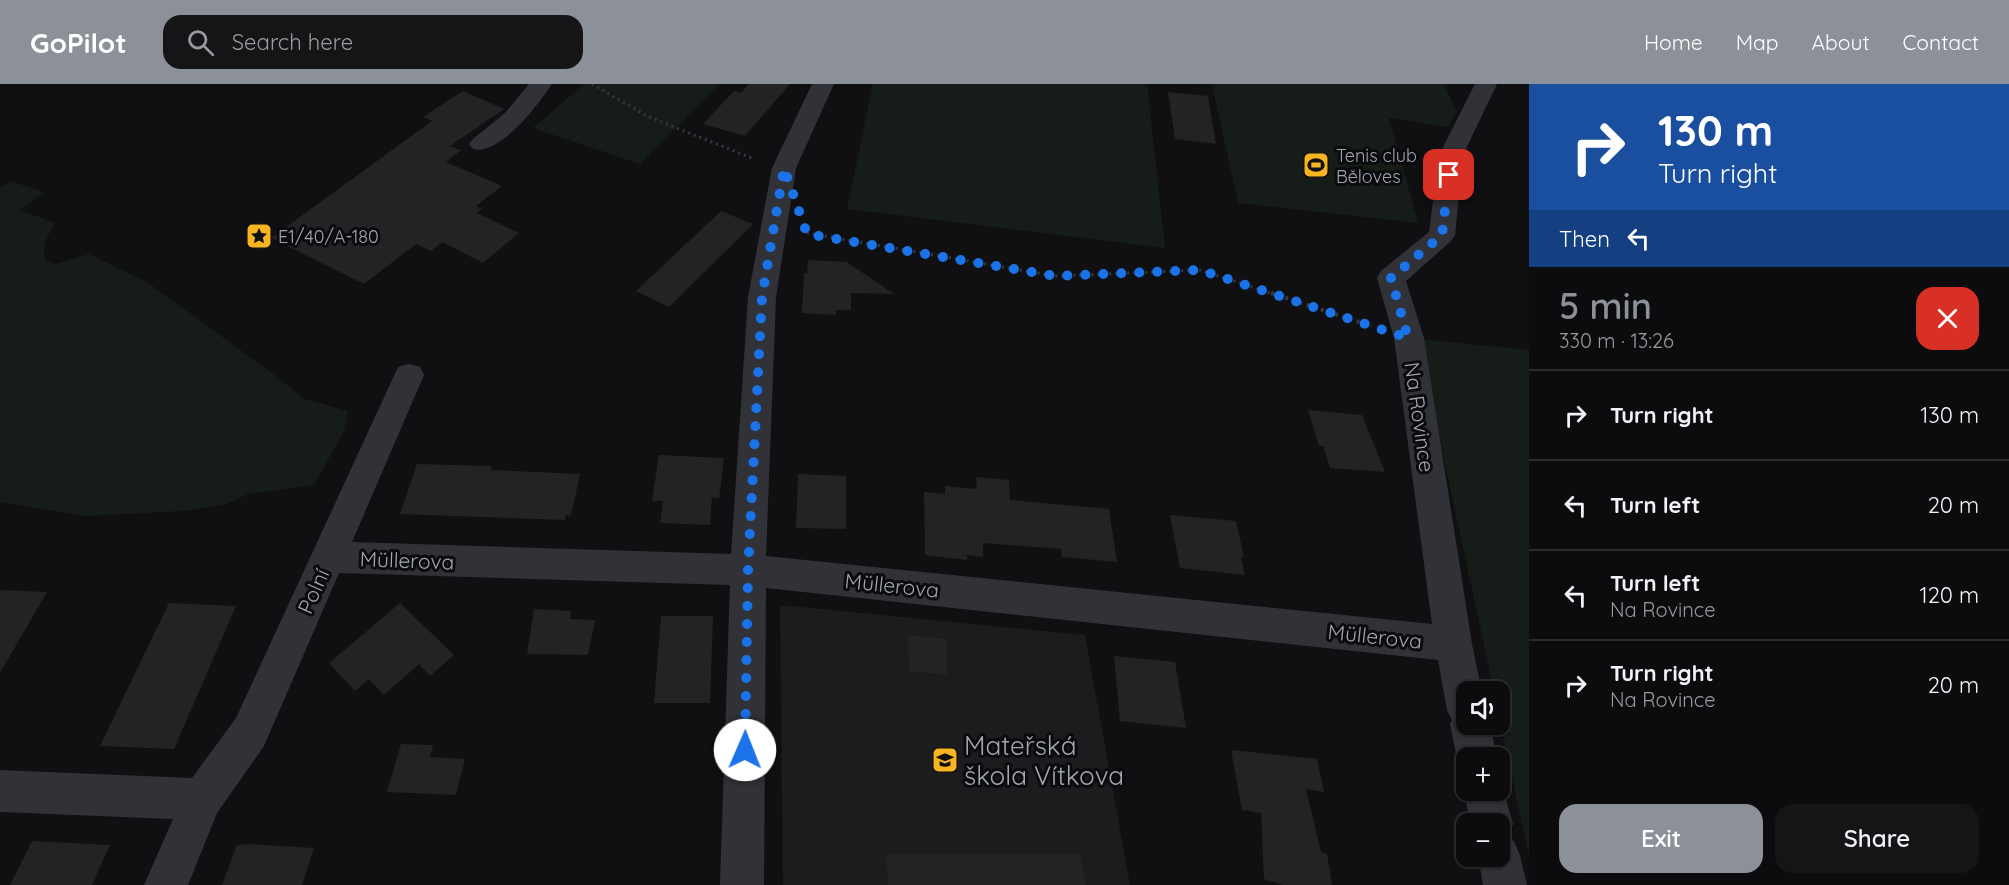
<!DOCTYPE html>
<html lang="en">
<head>
<meta charset="utf-8">
<style>
  :root { --surface:#0c0c0e; --page:#151517; --text:#f1f3f6; --muted:#9a9b9e; --line:#2c2c2e; --accent:#8c9099 }
  body { margin:0; font-family:Quicksand,sans-serif; background:var(--page); color:var(--text); height:100vh; display:flex; flex-direction:column; font-size:22px; white-space:nowrap }
  * { box-sizing:border-box; margin:0 }
  p { font-size:20px; color:var(--muted) }
  .icon { flex:none; width:33px; height:33px; fill:none; stroke:currentColor; stroke-width:2; stroke-linecap:round; stroke-linejoin:round }
  .map { position:relative; flex:1; overflow:hidden }
  .details { display:flex; flex-direction:column; background:var(--surface); width:480px }
  .details>* { flex:none }
  .top-card { background:#1a4fa0; color:#fff; overflow:hidden }
  .controls { position:absolute; left:1456px; top:597px; display:grid; gap:12px }
  .controls a { display:grid; place-items:center; width:54px; height:54px; border-radius:12px; background:var(--surface); box-shadow:0 2px 4px #0004,0 0 0 2px var(--line); font-size:30px }
  .pin { position:absolute; display:grid; place-items:center; width:51px; height:51px; color:#fff; margin:-26px; border-radius:12px; box-shadow:0 3px 9px #0006 }
  .me { position:absolute; width:66px; margin:-33px; rotate:1deg; stroke-linejoin:round; filter:drop-shadow(0 0 4px #0008) }
  .turn { display:flex; align-items:center; gap:21px; height:126px; padding:0 30px; font-size:27px }
  .turn .icon { width:78px; height:78px; stroke-width:2.5 }
  .turn b { display:block; font-size:42px; line-height:51px }
  .then { display:flex; align-items:center; height:57px; padding:0 30px; background:#0003; gap:12px; font-size:22px }
  .round { display:grid; place-items:center; flex:none; width:63px; height:63px; border-radius:18px; background:var(--page) }
  .overview { display:flex; align-items:center; justify-content:space-between; height:102px; padding:0 30px }
  h1 { font-size:36px; font-weight:600; line-height:45px; color:var(--accent) }
  .cta { display:flex; gap:12px; margin-top:auto; padding:12px 30px }
  .cta a { flex:1; height:69px; border-radius:18px; background:var(--accent); color:#fff; font-size:24px; font-weight:600; line-height:69px; text-align:center }
  .cta a+a { background:var(--page); color:var(--text) }
  ul { padding:0; list-style:none }
  li { display:flex; align-items:center; gap:18px; height:90px; padding:0 30px; border-top:2px solid var(--line) }
  li div { flex:1 }
  li b { display:block; font-size:22px }
  li em { font-style:normal }
  header { display:flex; align-items:center; gap:36px; box-sizing:border-box; height:84px; padding:0 30px; background:var(--accent); color:#fff }
  header strong { font-size:28px }
  nav { display:flex; gap:33px; margin-inline-start:auto; font-size:21px }
  .search { width:420px; height:54px; background:var(--page); display:flex; align-items:center; gap:15px; box-sizing:border-box; padding:0 21px; border-radius:18px; color:var(--muted); font-size:22px }
  main { display:flex; flex:1; min-height:0 }
  .map>svg:first-child { display:block }
  .built { fill:#1c1c1f }
  .green { fill:#161c17 }
  .building { fill:#232326 }
  .lines { fill:none; stroke-linecap:round; stroke-linejoin:round }
  .path-far1 { stroke:#37393e; stroke-width:3; stroke-dasharray:2 4; stroke-linecap:butt }
  .path { stroke:#37393e; stroke-width:4; stroke-dasharray:3 4.5; stroke-linecap:butt }
  .minor { fill:#313237; fill-rule:evenodd }
  .route { stroke:#1a73e8; stroke-width:10; stroke-dasharray:0 18 }
  .labels { text-anchor:middle; dominant-baseline:central; stroke-width:6; stroke-linejoin:round; paint-order:stroke }
  .far-poi-label { font-size:18px; fill:#a1a6b3; stroke:#0b0b0d; text-anchor:start }
  .street-label { font-size:21px; fill:#a1a6b3; stroke:#0b0b0d }
  .near-poi-label { font-size:26px; fill:#a1a6b3; stroke:#0b0b0d; text-anchor:start }
</style>
</head>
<body>
<header>
<strong>GoPilot</strong>
<div class="search"><svg class="icon" aria-label="search" viewBox="0 0 24 24"><circle cx="10" cy="10" r="6"/><path d="M15 15l6 6"/></svg>Search here</div>
<nav><a>Home</a><a>Map</a><a>About</a><a>Contact</a></nav>
</header>
<main>
<div class="map">
<svg width="1529" height="801" viewBox="0 0 1529 801">
  <rect width="100%" height="100%" fill="#101012"/>
  <polygon class="built" points="780,521 1085,551 1130,801 783,801"/>
  <g class="green">
    <polygon points="584,0 719,0 640,80 533,44"/>
    <polygon points="873,0 1147,0 1165,164 847,125"/>
    <polygon points="1212,0 1444,0 1457,28 1447,43 1389,34 1418,139 1238,119"/>
    <path d="M10,97L44,108L20,126L55,139C48,151 40,164 46,177L55,180L89,170L147,198L268,286L305,315L348,327L344,347L314,401L248,410L227,420L183,427L85,432L0,418V104Z"/>
    <polygon points="1418,255 1529,266 1529,773 1500,637 1500,608 1494,607"/>
  </g>
  <g class="building">
    <polygon points="749,0 790,0 745,52 703,40 734,7 741,9"/>
    <polygon points="463,7 504,25 450,62 461,66 446,78 502,102 476,122 482,125 477,129 519,149 483,179 442,158 431,167 416,160 364,200 271,154 432,37 423,33"/>
    <polygon points="1168,8 1208,12 1216,60 1175,55"/>
    <polygon points="721,127 753,140 669,223 636,207"/>
    <polygon points="808,176 847,178 894,210 851,209 851,226 836,226 836,231 802,229 804,189 807,189"/>
    <polygon points="1308,326 1362,331 1385,388 1330,384 1323,362 1319,362"/>
    <polygon points="659,371 724,374 719,414 712,413 710,441 660,439 663,417 652,417"/>
    <polygon points="417,380 492,382 491,386 580,390 571,432 566,431 565,436 400,430"/>
    <polygon points="798,390 846,392 846,445 796,444"/>
    <polygon points="976,393 1009,396 1010,416 1109,425 1117,478 1062,473 1061,465 983,459 983,473 967,471 967,476 925,471 924,408 945,410 945,402 977,405"/>
    <polygon points="1170,431 1236,437 1244,473 1241,473 1245,491 1180,484"/>
    <polygon points="0,506 47,508 0,589"/>
    <polygon points="169,519 236,522 174,665 100,662"/>
    <polygon points="400,519 454,571 430,592 419,580 384,611 369,595 355,607 329,579"/>
    <polygon points="534,525 571,527 570,535 595,536 588,571 527,570"/>
    <polygon points="661,532 713,532 710,619 654,619"/>
    <polygon points="908,551 946,555 947,591 909,587"/>
    <polygon points="1114,572 1175,578 1186,644 1120,637"/>
    <polygon points="401,660 433,661 430,673 465,675 456,711 387,708"/>
    <polygon points="1231,666 1317,675 1324,708 1306,705 1321,768 1327,770 1332,801 1283,801 1264,795 1261,729 1242,726"/>
    <polygon points="32,757 110,761 92,801 10,801"/>
    <polygon points="248,760 314,764 302,801 222,801 237,761"/>
    <polygon points="886,770 1080,770 1086,801 888,801"/>
  </g>
  <g class="lines">
    <g class="path-far1">
      <polyline points="592,0 647,32 754,75"/>
      <polyline points="807,149 1055,192 1200,186 1276,211"/>
    </g>
    <polyline class="path" points="1271,209 1371,242"/>
    <g class="minor">
      <path d="M529,0H552C538,21 500,72 473,65L469,60L473,55L505,29Z"/>
      <polygon points="812,0 834,0 796,84 776,213 766,472 1432,540 1394,254 1377,194 1381,187 1429,148 1439,71 1475,0 1497,0 1463,71 1455,151 1451,157 1406,197 1424,254 1472,560 1482,608 1467,608 1467,640 1490,640 1497,674 1467,674 1467,690 1463,688 1457,674 1450,640 1452,636 1447,626 1438,576 766,504 764,801 720,801 730,501 339,489 264,662 217,729 188,801 144,801 173,735 0,728 0,686 192,694 236,634 398,283 409,280 420,283 424,291 352,458 731,470 748,213 772,84"/>
      <polygon points="1500,695 1513,740 1507,754 1514,757 1520,772 1527,801 1483,801 1478,772 1500,772 1500,740 1471,740 1463,706 1467,697 1467,706 1500,706"/>
    </g>
  </g>
  <g class="lines">
    <polyline class="route" points="745,666 748,486 762,213 784,84 807,150 1055,192 1200,186 1408,254 1391,194 1442,151 1449,91"/>
  </g>
  <defs>
    <g id="stadium-square" transform="scale(1.35)"><rect x="-9" y="-9" width="18" height="18" rx="4" fill="#f8b521" stroke="#0b0b0d"/><path d="M0-5a6.5 5 0 1 0 0 10a6.5 5 0 1 0 0-10ZM-3.5-1.8h7v3.6h-7Z" fill="#111"/></g>
    <g id="sight-square" transform="scale(1.35)"><rect x="-9" y="-9" width="18" height="18" rx="4" fill="#f8b521" stroke="#0b0b0d"/><path d="M0-6L1.8-2.2L6-1.7L2.9 1.2L3.7 5.4L0 3.3L-3.7 5.4L-2.9 1.2L-6-1.7L-1.8-2.2Z" fill="#111"/></g>
    <g id="school-square" transform="scale(1.35)"><rect x="-9" y="-9" width="18" height="18" rx="4" fill="#f8b521" stroke="#0b0b0d"/><path d="M0-5L7-2L0 1L-7-2ZM-4 1L0 2.5L4 1V4Q0 6-4 4Z" fill="#111"/></g>
  </defs>
  <g fill-rule="evenodd">
    <use href="#stadium-square" x="1316" y="81"/>
    <use href="#sight-square" x="259" y="152"/>
    <use href="#school-square" x="945" y="676"/>
  </g>
  <g class="labels">
    <g class="far-poi-label">
      <text x="1336" y="71">Tenis club<tspan x="1336" dy="21">Běloves</tspan></text>
      <text x="278" y="152">E1/40/A-180</text>
    </g>
    <g class="street-label">
      <text transform="translate(1420 333) rotate(82)">Na Rovince</text>
      <text transform="translate(407 476) rotate(2)">Müllerova</text>
      <text transform="translate(892 501) rotate(6)">Müllerova</text>
      <text transform="translate(313 507) rotate(-66)">Polní</text>
      <text transform="translate(1375 552) rotate(6)">Müllerova</text>
    </g>
    <g class="near-poi-label">
      <text x="964" y="661">Mateřská<tspan x="964" dy="30">škola Vítkova</tspan></text>
    </g>
  </g>
</svg>
<div class="controls">
<a><svg class="icon" aria-label="sound" viewBox="0 0 24 24"><path d="M4 9h4l5-4v14l-5-4H4zM17 9q2 3 0 6"/></svg></a>
<a>+</a>
<a>−</a>
</div>
<div class="pin" style="left:1449px;top:91px;background:#d93025"><svg class="icon" aria-label="arrive" viewBox="0 0 24 24"><path d="M6 21V4h12l-3 4 3 4H6"/></svg></div>
<svg class="me" style="left:745px;top:666px" viewBox="-20 -20 40 40"><circle r="19" fill="#fff"/><path d="M0-13L10 11 0 6-10 11z" fill="#1a73e8"/></svg>
</div>
<section class="details">
<div class="top-card">
<div class="turn"><svg class="icon" aria-label="right" viewBox="0 0 24 24"><path d="M7 20v-9h11M14 6l5 5-5 5"/></svg><div><b>130 m</b>Turn right</div></div>
<div class="then">Then<svg class="icon" aria-label="left" viewBox="0 0 24 24"><path d="M17 20v-9H6M10 6l-5 5 5 5"/></svg></div>
</div>
<div class="overview"><div><h1>5 min</h1><p>330 m · 13:26</p></div><a class="round" style="background:#d93025;color:#fff"><svg class="icon" aria-label="close" viewBox="0 0 24 24"><path d="M6 6l12 12M18 6L6 18"/></svg></a></div>
<ul>
<li><svg class="icon" aria-label="right" viewBox="0 0 24 24"><path d="M7 20v-9h11M14 6l5 5-5 5"/></svg><div><b>Turn right</b></div><em>130 m</em></li>
<li><svg class="icon" aria-label="left" viewBox="0 0 24 24"><path d="M17 20v-9H6M10 6l-5 5 5 5"/></svg><div><b>Turn left</b></div><em>20 m</em></li>
<li><svg class="icon" aria-label="left" viewBox="0 0 24 24"><path d="M17 20v-9H6M10 6l-5 5 5 5"/></svg><div><b>Turn left</b><p>Na Rovince</p></div><em>120 m</em></li>
<li><svg class="icon" aria-label="right" viewBox="0 0 24 24"><path d="M7 20v-9h11M14 6l5 5-5 5"/></svg><div><b>Turn right</b><p>Na Rovince</p></div><em>20 m</em></li>
</ul>
<div class="cta"><a>Exit</a><a>Share</a></div>
</section>
</main>
</body>
</html>
